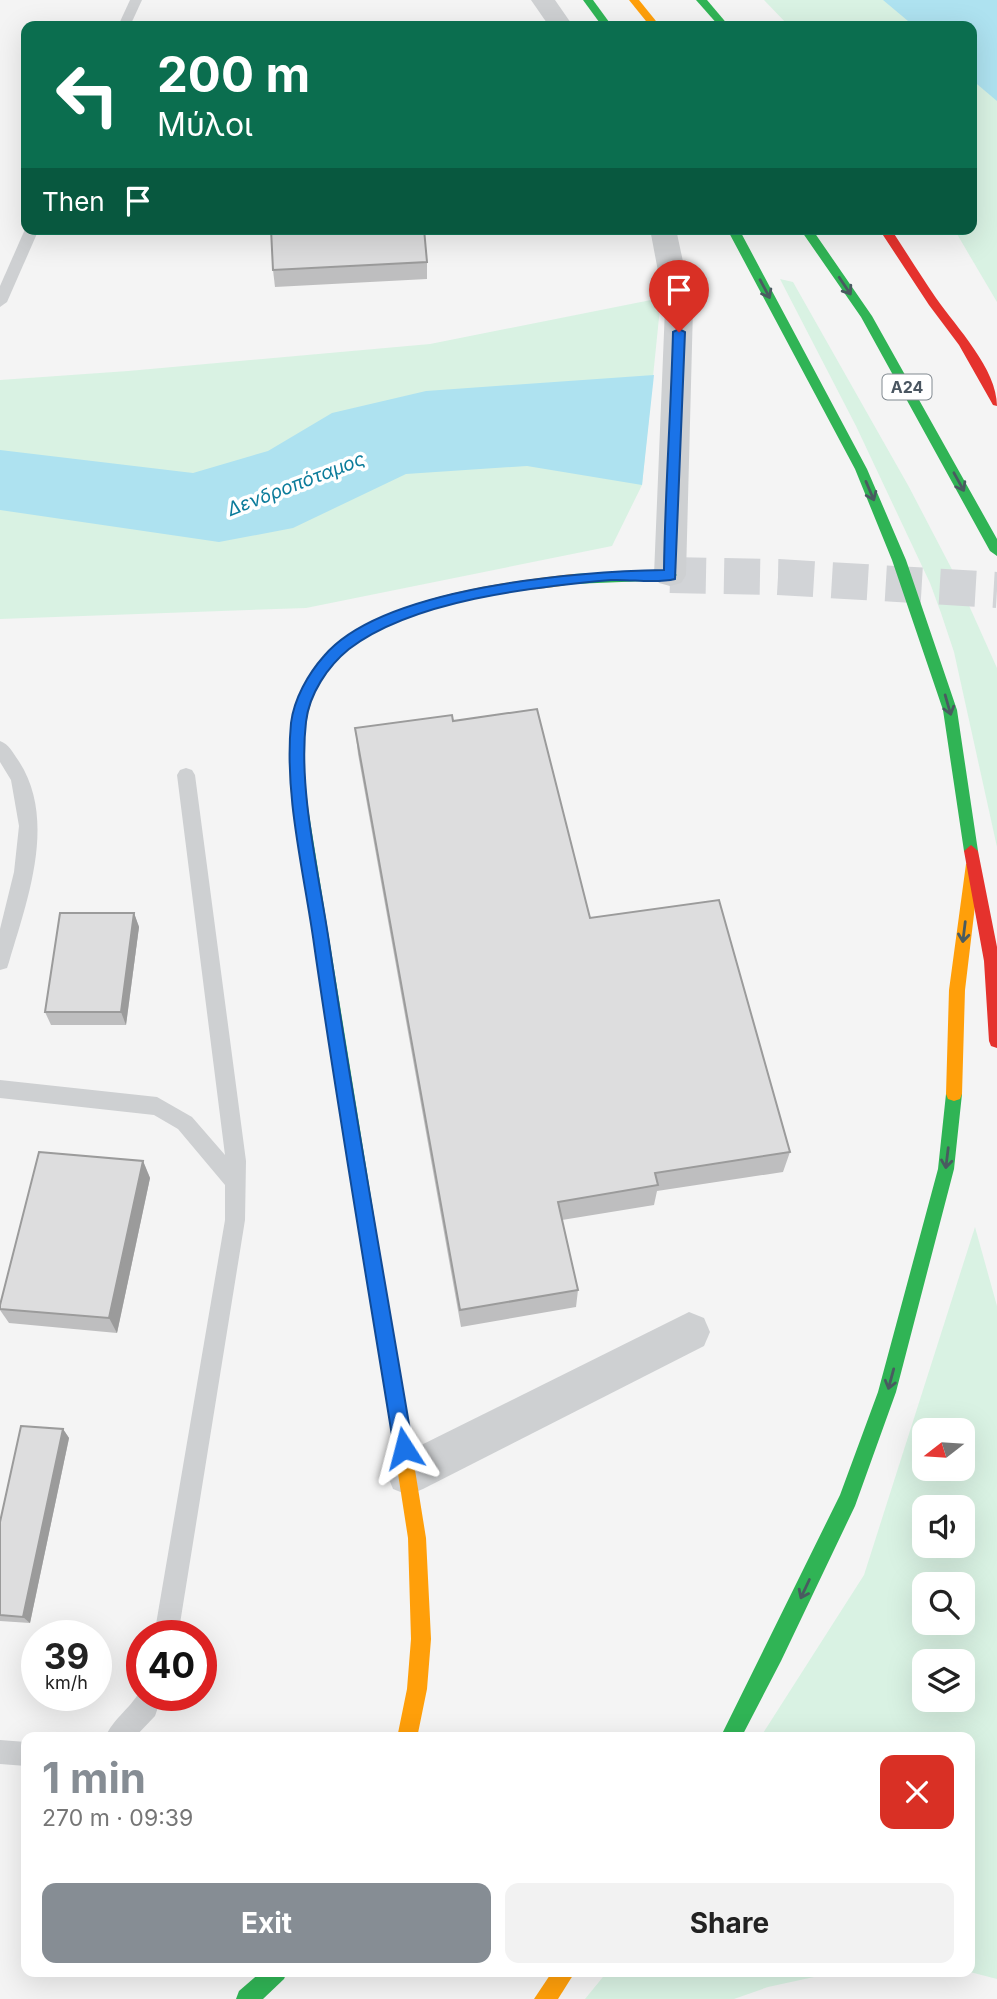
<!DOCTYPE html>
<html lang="en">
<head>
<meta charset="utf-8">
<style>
  :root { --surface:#fff; --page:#f2f2f2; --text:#222; --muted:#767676; --accent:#868d94 }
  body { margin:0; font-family:Inter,sans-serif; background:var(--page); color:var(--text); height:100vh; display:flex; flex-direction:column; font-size:26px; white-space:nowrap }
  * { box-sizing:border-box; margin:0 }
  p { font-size:23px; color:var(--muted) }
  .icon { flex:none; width:38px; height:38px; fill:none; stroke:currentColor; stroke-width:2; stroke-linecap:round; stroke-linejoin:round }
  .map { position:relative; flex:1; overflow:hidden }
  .side { position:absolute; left:21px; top:1732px; width:954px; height:245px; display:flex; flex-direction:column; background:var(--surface); border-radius:14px; box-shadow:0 7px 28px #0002 }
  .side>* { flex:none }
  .banner { position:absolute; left:21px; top:21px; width:956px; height:214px; border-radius:14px; box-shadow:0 7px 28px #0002; background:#0b6e4f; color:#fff; overflow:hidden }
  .needle { width:46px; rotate:253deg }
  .buttons { position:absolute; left:912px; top:1418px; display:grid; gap:14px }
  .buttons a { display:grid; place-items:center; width:63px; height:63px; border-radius:14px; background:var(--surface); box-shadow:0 7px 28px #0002; font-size:35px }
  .speed { position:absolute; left:21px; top:1620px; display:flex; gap:14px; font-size:35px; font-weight:700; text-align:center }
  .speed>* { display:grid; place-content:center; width:91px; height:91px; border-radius:50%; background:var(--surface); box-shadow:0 7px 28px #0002; line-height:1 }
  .speed small { font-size:18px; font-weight:400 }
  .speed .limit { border:10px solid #d22; background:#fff; color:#111 }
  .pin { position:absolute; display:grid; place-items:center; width:60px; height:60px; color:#fff; margin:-72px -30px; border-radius:50% 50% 50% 0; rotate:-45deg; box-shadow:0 0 7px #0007 }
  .pin .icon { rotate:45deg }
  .me { position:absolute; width:77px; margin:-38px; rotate:351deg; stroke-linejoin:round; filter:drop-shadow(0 0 5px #0008) }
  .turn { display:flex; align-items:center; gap:24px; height:147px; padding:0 21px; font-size:32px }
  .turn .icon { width:91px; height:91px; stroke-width:2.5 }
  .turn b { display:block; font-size:49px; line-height:60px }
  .then { display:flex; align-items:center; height:66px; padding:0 21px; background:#0003; gap:14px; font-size:26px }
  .round { display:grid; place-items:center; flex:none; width:74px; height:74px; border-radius:14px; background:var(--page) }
  .headline { display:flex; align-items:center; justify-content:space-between; height:119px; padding:0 21px }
  h1 { font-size:42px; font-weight:700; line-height:52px; color:var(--accent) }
  .button { display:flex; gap:14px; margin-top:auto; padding:14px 21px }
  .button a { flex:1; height:80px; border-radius:14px; background:var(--accent); color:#fff; font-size:28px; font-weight:700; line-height:80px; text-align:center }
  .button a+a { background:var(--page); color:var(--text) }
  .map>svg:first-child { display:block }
  .green { fill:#d9f2e3; fill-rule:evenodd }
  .water { fill:#aee2f0 }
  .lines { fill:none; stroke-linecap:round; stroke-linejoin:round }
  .secondary-tunnel { stroke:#d2d4d7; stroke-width:36; stroke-dasharray:36 18; stroke-linecap:butt }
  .lane { fill:#ced0d2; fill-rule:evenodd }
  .street { fill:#ced0d2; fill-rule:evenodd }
  .fast { fill:#30b455; fill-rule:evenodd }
  .slow { fill:#ff9f0a; fill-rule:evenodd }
  .jam { fill:#e5322d; fill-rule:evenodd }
  .wall { fill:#bebebf }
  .shaded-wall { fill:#9b9b9b }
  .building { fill:#ddddde; stroke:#9b9b9b; stroke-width:2 }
  .oneway { stroke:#495b60 }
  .route { fill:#1a73e8; stroke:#114b97; stroke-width:2 }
  .labels { text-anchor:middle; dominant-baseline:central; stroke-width:7; stroke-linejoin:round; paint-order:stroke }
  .shield { fill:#fff; stroke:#808990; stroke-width:2 }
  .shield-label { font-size:16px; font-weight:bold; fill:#4a5661 }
  .water-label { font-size:19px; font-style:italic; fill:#0c7c9b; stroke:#fff }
</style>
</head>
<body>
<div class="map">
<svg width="997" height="1999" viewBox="0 0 997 1999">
  <rect width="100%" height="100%" fill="#f4f4f4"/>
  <g class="green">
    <polygon points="764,0 997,0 997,302 954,229 971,229 971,26 789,26"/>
    <polygon points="780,279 793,282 909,487 958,581 997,668 997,847 954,652 941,613 930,583 856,426"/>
    <polygon points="661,298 642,485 612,546 306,608 0,619 0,380 128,371 430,344"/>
    <path d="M975,1227L997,1306V1979L970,1972V1738H760L864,1575ZM924,1430H962V1468H924ZM924,1507H962V1545H924ZM924,1584H962V1622H924ZM924,1661H962V1699H924Z"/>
    <polygon points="607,1972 837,1972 768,1987 734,1999 585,1999"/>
  </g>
  <g class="water">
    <polygon points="883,0 997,0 997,101 971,79 971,26 914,26"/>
    <polygon points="654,375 642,485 527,466 406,474 293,528 219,542 0,510 0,450 193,473 268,451 332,413 426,391"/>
  </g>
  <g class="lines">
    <polyline class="secondary-tunnel" points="670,575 778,577 997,590"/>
    <g class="lane">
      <polygon points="130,0 142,0 130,26 118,26"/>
      <polygon points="26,227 39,229 7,302 0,307 0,286"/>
      <path d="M0,741C9,744 13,753 18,760C58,819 27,901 9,962L7,968L0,970V929L14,872L19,826L11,780L0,762Z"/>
      <polygon points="186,768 192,770 195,775 246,1161 245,1220 178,1636 154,1636 225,1220 225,1185 178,1129 154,1115 0,1098 0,1080 157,1097 192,1117 225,1155 177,775 180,770"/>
      <path d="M142,1687V1696H162L155,1716L134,1738H105C113,1718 133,1707 142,1687Z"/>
      <polygon points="0,1740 26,1742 26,1766 0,1764"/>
    </g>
    <g class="street">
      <polygon points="531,0 555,0 573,26 549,26"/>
      <polygon points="650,229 676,229 693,308 686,575 681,583 670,586 659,583 654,575 665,308"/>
      <polygon points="689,1312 704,1318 710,1332 704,1346 423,1489 408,1495 393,1489 387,1474 393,1459"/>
    </g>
    <g class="fast">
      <polygon points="583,0 593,0 612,26 602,26"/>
      <polygon points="696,0 707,0 729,26 719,26"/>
      <polygon points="727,229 739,229 867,469 906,560 957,710 978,851 976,855 971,857 964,851 943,710 892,560 855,469"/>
      <polygon points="800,229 812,229 872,316 997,539 997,556 990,551 861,317"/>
      <polygon points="670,570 677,575 670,580 573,584 566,579 573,574"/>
      <polygon points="302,808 309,814 375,1222 373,1228 367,1230 361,1228 359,1222 295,814"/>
      <polygon points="954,1087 960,1089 962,1094 954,1169 896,1392 855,1506 781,1661 741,1738 720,1738 840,1495 878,1392 938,1169 946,1094 948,1089"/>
      <polygon points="261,1972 287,1972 284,1979 263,1999 236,1999 239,1991"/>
    </g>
    <g class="slow">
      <polygon points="629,0 639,0 660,26 650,26"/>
      <path d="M573,574L580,579L578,582C554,589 528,589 503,593C441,605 343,626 315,692C299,730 304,774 309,814L302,820L297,818C288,799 289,760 291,739C293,717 298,692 311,673C365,598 488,584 573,574Z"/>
      <polygon points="973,858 980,864 965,990 962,1094 960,1099 954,1101 948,1099 946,1094 949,990 966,864"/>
      <polygon points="367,1214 373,1216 375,1222 426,1538 431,1639 427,1689 417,1738 397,1738 407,1689 411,1639 408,1538 359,1222 361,1216"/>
      <polygon points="552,1972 575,1972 558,1999 534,1999"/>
    </g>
    <g class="jam">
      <path d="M879,229H891C906,252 921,276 936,298C957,328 997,369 997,406L993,405L959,345L929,305Z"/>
      <polygon points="971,845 978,851 997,947 997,1048 991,1046 989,1041 984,961 964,851"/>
    </g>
  </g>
  <g class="wall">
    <polygon points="427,262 427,279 275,287 273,270"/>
    <polygon points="453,721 590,918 790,1152 783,1172 657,1191 654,1205 562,1220 578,1290 576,1307 461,1327 358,754 355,728"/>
    <polygon points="134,913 139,927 126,1025 51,1025 45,1012"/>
    <polygon points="143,1161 150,1178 117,1333 9,1323 0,1310 0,1305"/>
    <polygon points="63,1429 69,1438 30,1623 0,1621 0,1522"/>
  </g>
  <g class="shaded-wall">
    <polygon points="134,913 139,927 126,1025 121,1012"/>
    <polygon points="143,1161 150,1178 117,1333 109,1318"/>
    <polygon points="63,1429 69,1438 30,1623 23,1617"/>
  </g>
  <g class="building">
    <polygon points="271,229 424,229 427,262 273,270"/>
    <polygon points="537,709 590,918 719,900 790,1152 655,1173 658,1185 558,1202 578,1290 460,1310 355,728 452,715 453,721"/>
    <polygon points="60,913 134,913 121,1012 45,1012"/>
    <polygon points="39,1152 143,1161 109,1318 0,1309 0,1305"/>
    <polygon points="21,1426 63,1429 23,1617 0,1615 0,1522"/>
  </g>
  <defs><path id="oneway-shaft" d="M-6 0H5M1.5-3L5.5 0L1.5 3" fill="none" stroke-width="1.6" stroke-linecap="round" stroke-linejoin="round" transform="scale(1.75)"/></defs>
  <g class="oneway">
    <use href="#oneway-shaft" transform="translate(845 286) rotate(56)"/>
    <use href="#oneway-shaft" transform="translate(765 289) rotate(62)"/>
    <use href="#oneway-shaft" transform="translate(959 482) rotate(61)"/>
    <use href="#oneway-shaft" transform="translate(870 491) rotate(67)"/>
    <use href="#oneway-shaft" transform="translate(948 705) rotate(74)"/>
    <use href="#oneway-shaft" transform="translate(964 932) rotate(97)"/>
    <use href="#oneway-shaft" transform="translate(947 1158) rotate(97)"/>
    <use href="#oneway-shaft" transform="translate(891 1379) rotate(105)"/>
    <use href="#oneway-shaft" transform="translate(805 1589) rotate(115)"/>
  </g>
  <path class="route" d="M679,329L685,332L675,579C655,584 632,579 611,580C533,587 413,600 349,649C328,666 309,694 306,722C298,790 319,874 329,942C354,1111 385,1279 413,1448L410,1454L404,1457L397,1454L394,1448C367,1280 338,1112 314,944C304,872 284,796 291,723C294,699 308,674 324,656C382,587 578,571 664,570C665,491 671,412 673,332Z"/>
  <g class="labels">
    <rect class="shield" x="882.5" y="374.5" width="49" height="25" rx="5"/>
    <g class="shield-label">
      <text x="907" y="387">Α24</text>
    </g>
    <g class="water-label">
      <text transform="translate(296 484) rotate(-21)">Δενδροπόταμος</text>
    </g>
  </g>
</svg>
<div class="buttons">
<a><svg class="needle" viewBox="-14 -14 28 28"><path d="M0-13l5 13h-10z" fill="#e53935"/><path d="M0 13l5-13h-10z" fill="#767676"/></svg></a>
<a><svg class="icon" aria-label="sound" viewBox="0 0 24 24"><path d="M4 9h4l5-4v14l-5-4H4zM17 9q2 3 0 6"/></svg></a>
<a><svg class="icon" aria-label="search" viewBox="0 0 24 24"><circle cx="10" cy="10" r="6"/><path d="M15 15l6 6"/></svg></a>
<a><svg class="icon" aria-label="layers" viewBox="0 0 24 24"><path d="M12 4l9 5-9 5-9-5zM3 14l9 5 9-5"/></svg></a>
</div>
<div class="speed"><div>39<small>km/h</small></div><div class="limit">40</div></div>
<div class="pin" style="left:679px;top:332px;background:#d93025"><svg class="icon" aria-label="arrive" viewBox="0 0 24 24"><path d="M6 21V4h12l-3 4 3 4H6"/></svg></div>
<svg class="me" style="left:404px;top:1448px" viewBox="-20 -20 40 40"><path d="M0-17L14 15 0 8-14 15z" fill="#1a73e8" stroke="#fff" stroke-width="4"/></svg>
<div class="banner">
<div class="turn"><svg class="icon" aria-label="left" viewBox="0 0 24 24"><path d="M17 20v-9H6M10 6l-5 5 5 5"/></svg><div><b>200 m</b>Μύλοι</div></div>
<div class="then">Then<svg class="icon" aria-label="arrive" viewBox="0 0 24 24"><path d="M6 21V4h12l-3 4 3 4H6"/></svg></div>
</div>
<section class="side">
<div class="headline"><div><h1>1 min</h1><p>270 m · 09:39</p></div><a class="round" style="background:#d93025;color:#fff"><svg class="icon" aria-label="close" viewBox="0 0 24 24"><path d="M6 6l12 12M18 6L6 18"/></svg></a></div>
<div class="button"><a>Exit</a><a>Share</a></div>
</section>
</div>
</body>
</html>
